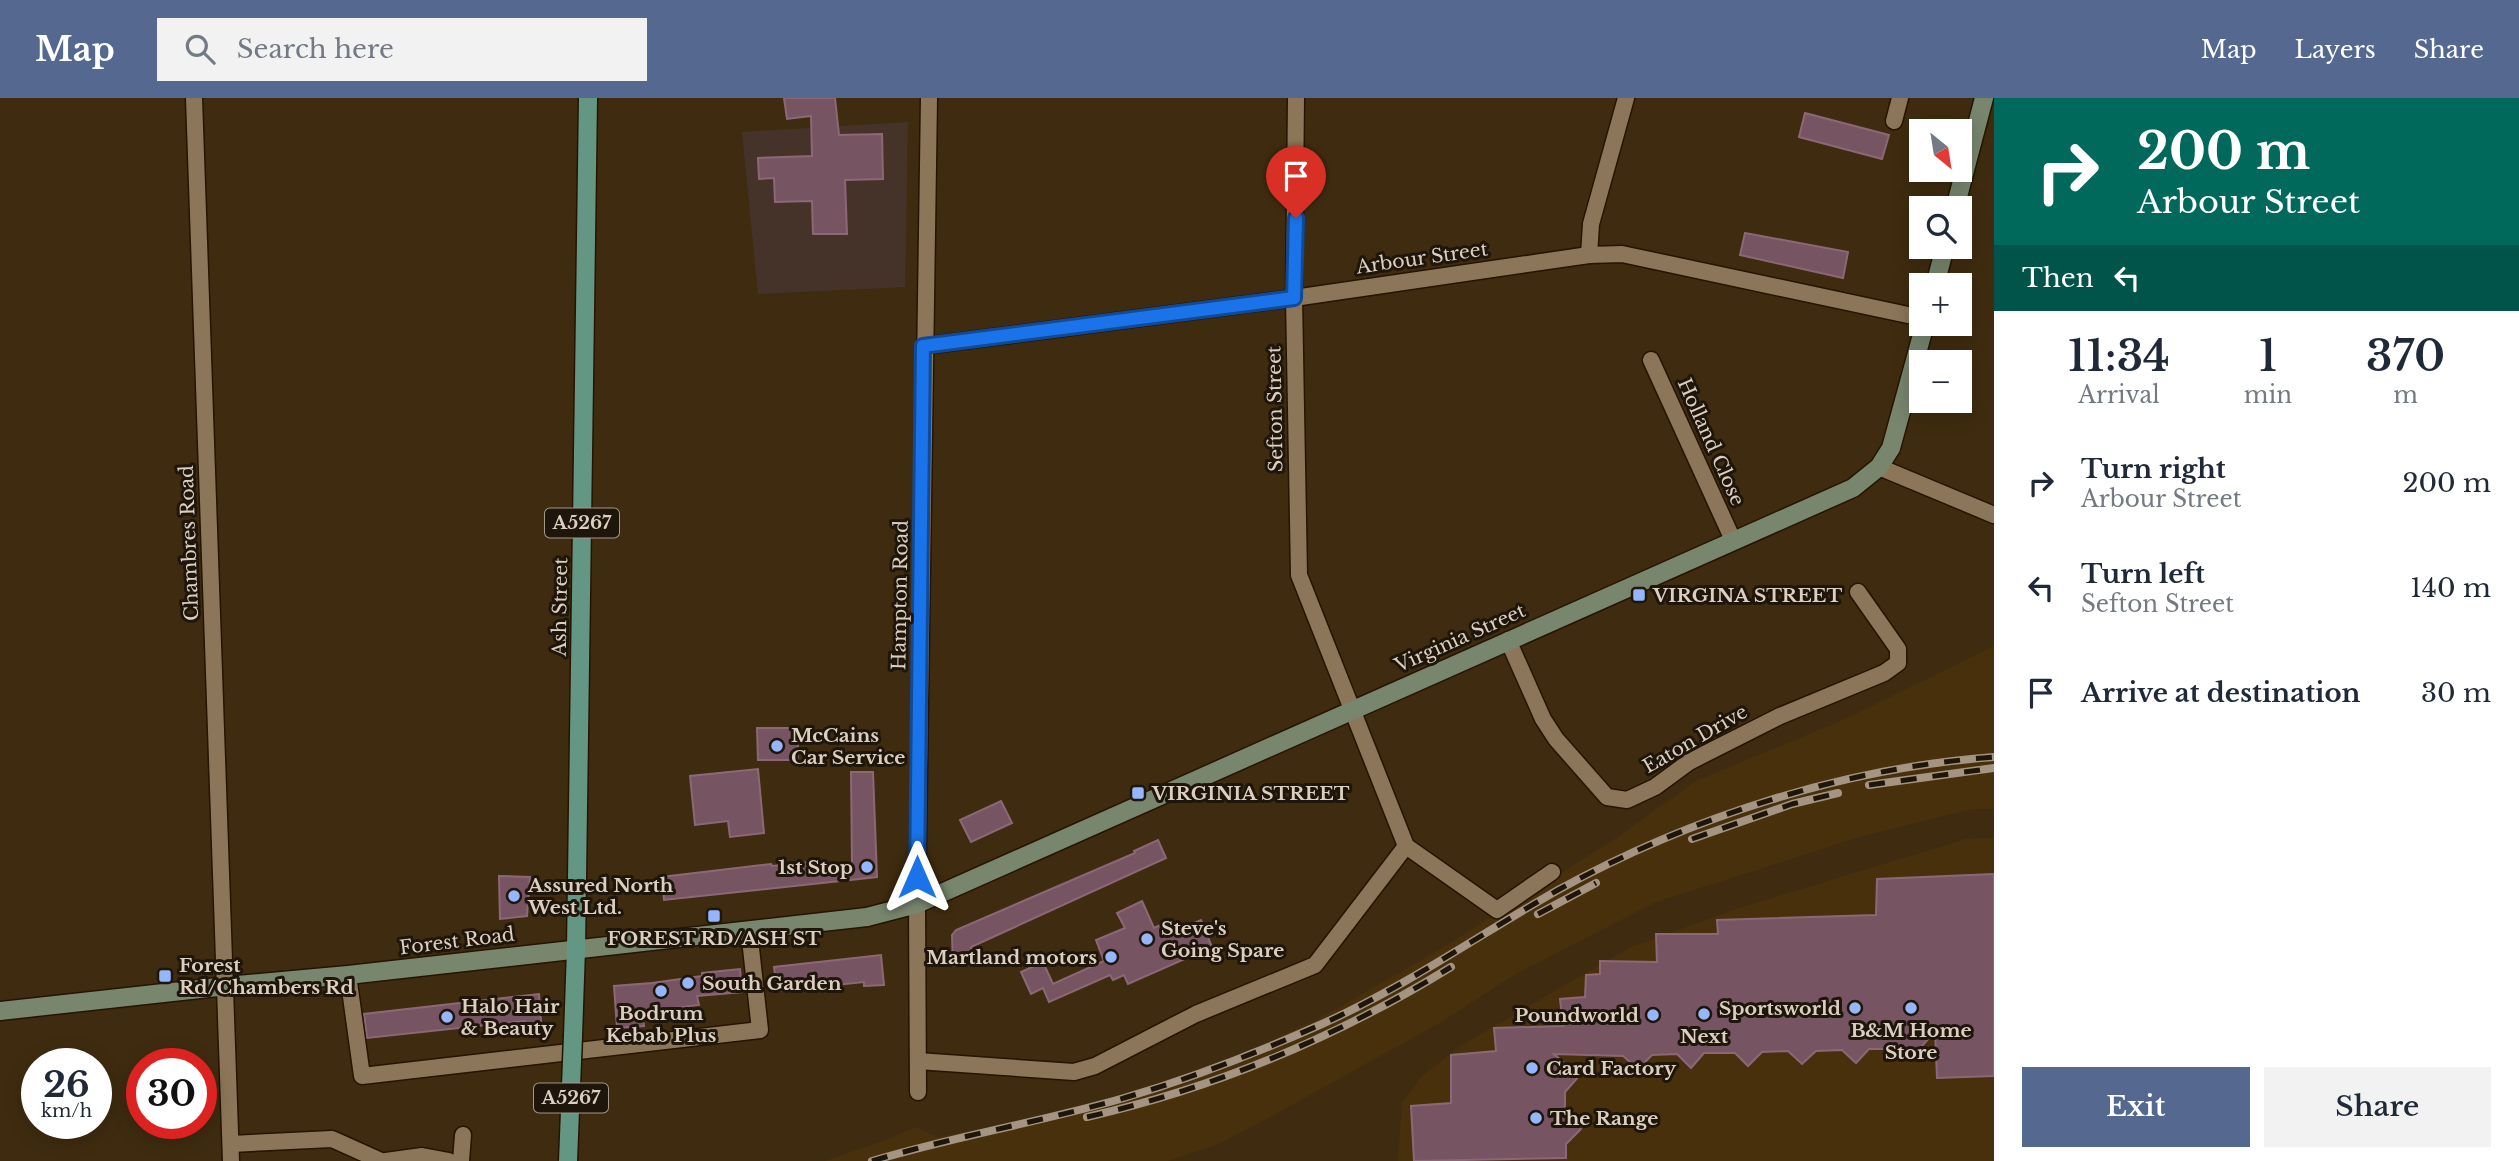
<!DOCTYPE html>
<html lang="en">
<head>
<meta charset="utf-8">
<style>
  :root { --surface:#fff; --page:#f2f2f3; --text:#1f2937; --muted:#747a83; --accent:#546890 }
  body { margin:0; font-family:"Libre Baskerville",serif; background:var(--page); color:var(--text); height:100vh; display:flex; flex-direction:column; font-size:26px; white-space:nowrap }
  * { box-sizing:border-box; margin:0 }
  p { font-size:23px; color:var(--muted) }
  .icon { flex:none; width:38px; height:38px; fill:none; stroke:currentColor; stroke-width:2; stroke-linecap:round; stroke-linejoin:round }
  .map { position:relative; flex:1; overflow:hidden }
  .details { display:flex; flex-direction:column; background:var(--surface); width:525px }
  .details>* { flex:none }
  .hud { background:#00695c; color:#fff; overflow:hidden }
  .needle { width:46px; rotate:150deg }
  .fabs { position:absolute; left:1909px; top:21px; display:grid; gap:14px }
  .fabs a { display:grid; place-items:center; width:63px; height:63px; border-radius:0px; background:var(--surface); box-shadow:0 4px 18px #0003; font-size:35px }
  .speed { position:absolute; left:21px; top:950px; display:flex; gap:14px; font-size:35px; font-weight:700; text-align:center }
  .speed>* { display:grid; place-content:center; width:91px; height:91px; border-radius:50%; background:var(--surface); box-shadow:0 4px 18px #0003; line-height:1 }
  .speed small { font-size:18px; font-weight:400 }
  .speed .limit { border:10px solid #d22; background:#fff; color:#111 }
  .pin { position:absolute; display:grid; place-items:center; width:60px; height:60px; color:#fff; margin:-72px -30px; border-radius:50% 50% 50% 0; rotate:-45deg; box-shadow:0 0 7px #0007 }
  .pin .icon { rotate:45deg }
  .me { position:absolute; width:77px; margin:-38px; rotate:0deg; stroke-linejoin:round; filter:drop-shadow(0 0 5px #0008) }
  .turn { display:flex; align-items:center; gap:24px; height:147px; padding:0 28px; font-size:32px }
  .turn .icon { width:91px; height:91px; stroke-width:2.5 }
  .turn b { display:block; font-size:49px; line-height:60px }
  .then { display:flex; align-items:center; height:66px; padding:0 28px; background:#0003; gap:14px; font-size:26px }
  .eta { display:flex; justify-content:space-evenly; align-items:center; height:119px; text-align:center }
  .eta b { font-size:42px; font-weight:600; line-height:49px }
  .button { display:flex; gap:14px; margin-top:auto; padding:14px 28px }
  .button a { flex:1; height:80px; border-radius:0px; background:var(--accent); color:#fff; font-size:28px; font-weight:600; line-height:80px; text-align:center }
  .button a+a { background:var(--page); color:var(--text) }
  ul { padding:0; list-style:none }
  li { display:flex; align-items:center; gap:21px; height:105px; padding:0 28px }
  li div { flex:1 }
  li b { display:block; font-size:26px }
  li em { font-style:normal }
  header { display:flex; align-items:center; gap:42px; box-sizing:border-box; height:98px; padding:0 35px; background:var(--accent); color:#fff }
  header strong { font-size:33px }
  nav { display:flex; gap:38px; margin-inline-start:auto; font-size:24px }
  .search { width:490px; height:63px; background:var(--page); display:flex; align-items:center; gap:18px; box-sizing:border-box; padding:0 24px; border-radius:0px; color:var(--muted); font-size:26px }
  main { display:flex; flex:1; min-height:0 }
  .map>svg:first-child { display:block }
  .built { fill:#48300c }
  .education { fill:#45332a }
  .building { fill:#765462; stroke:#8c6877; stroke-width:2 }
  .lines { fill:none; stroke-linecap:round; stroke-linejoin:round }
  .street-casing { stroke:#251400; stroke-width:19 }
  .secondary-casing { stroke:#251400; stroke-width:21 }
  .primary-casing { stroke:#251400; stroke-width:21 }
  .street { stroke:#8c7659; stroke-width:16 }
  .secondary { stroke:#78866e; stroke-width:18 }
  .primary { stroke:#649684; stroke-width:18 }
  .rail-casing { stroke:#a49481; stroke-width:8 }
  .rail { stroke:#1f160b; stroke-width:5; stroke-dasharray:16; stroke-linecap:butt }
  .primary-bridge-casing { stroke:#251400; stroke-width:21; stroke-linecap:butt }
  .primary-bridge { stroke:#649684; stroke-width:18 }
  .route-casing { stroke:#114b97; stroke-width:18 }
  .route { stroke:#1a73e8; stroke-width:12 }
  .poi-dot { fill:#95b6fd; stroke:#1f160b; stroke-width:2.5 }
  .labels { text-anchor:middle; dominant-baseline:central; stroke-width:6; stroke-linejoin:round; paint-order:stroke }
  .shield { fill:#1f160b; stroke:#a3988a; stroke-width:2 }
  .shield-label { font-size:18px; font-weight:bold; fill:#dccfc0 }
  .street-label { font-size:19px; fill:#dccfc0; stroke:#1f160b }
  .poi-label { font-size:19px; font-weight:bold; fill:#dccfc0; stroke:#1f160b; text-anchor:start }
</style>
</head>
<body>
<header>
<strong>Map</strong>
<div class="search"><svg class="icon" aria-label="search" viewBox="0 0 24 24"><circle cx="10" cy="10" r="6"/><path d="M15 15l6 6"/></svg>Search here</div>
<nav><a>Map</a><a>Layers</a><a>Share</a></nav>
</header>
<main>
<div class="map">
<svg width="1994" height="1063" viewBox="0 0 1994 1063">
  <rect width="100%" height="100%" fill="#3f2c10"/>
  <g class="built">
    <polygon points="1994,548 1994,711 1972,711 1863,738 1656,804 1514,877 1443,923 1270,1019 1216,1047 1167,1063 825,1063 889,1041 915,1029 938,1039 1064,1017 1209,971 1317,922 1439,852 1612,743 1696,683 1843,622"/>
    <polygon points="1994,740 1994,1063 1398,1063 1402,1005 1423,977 1462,947 1631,849 1739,810 1966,741"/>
  </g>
  <polygon class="education" points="908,24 905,189 758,196 742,34"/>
  <g class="building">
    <polygon points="784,0 835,0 839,37 882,36 883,81 845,82 847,136 813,136 812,103 775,104 774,80 759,81 758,60 812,58 811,18 787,21"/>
    <polygon points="1805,15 1889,37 1882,61 1799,39"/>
    <polygon points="1745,135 1848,154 1843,180 1740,157"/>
    <polygon points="757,630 798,630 798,662 758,662"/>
    <polygon points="758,671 764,735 730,739 728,723 695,727 690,678"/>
    <polygon points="851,674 873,674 877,779 664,802 662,779 771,766 772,768 810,764 811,769 852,765"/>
    <polygon points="1001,703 1012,725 971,744 960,722"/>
    <polygon points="1158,742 1166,760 971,849 971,867 953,868 952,837 956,832 1135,755 1134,753"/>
    <polygon points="1994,776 1994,978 1937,980 1935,933 1909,963 1896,951 1869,951 1856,965 1842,952 1816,953 1802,966 1788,953 1762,954 1748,968 1735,955 1704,955 1691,970 1677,956 1652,957 1638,971 1623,958 1554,956 1579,978 1565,994 1565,1017 1581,1031 1566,1046 1566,1060 1414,1063 1411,1008 1451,1005 1451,957 1496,953 1494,930 1563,928 1560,901 1585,899 1586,877 1600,876 1600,863 1657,864 1656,836 1718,836 1717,822 1876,817 1877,781"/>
    <polygon points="499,778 530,779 527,818 500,821"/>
    <polygon points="1142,803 1154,830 1171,822 1176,833 1201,822 1212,849 1128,886 1124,877 1113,882 1110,877 1049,904 1043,890 1031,896 1021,874 1043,864 1053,886 1104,863 1096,842 1125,830 1117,815"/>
    <polygon points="881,857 884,887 864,888 864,884 777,893 774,869"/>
    <polygon points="740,871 742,894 697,898 699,907 642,914 644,928 617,930 614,888 652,885 702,878 702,875"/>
    <polygon points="539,896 542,937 526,939 525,923 367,940 364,916"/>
  </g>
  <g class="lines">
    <g class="street-casing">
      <g id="street">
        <polyline points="194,0 231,1063"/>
        <polyline points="1296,0 1294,200 1299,477 1406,748 1497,812 1552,774"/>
        <polyline points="1894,23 1900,0"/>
        <polyline points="1589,157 1591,126 1626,0"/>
        <polyline points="924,248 1294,200 1589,157 1622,156 1922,220"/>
        <polyline points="1651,262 1733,442"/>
        <polyline points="1879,369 1994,417"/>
        <polyline points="1508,542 1543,621 1556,641 1607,699 1627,702 1655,689 1689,664 1780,618 1884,575 1898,565 1898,551 1858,494"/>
        <polyline points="348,877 362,978 760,932 749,832"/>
        <polyline points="918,963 1074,974 1095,968 1196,916 1315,867 1406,748"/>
        <polyline points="918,994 917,806 929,0"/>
        <polyline points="231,1046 332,1041 381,1063"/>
        <polyline points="386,1063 422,1058 449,1063"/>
        <polyline points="461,1063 463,1037"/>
      </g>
    </g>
    <g class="secondary-casing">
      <g id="secondary">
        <polyline points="1955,110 1984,0"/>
        <polyline points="1935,187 1945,149"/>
        <polyline points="0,913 227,888 348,877 867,819 917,806 1853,390 1879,369 1891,350 1925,226"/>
      </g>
    </g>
    <g class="primary-casing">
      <polyline id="primary" points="573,938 576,851 588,0"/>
    </g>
    <use href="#street" class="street"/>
    <use href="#secondary" class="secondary"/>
    <use href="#primary" class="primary"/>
    <g class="rail-casing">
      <g id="rail">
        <polyline points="1869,687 1994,670"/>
        <polyline points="1692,741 1792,706 1838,695"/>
        <polyline points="1538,816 1596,785"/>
        <path d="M1087,1019C1215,990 1339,938 1451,869"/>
        <path d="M872,1063C955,1038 1041,1024 1124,1000C1192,980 1257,955 1322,926C1405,889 1479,837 1558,792C1691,719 1843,670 1994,659"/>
      </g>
    </g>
    <use href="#rail" class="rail"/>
    <g class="primary-bridge-casing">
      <polyline id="primary-bridge" points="568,1063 573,938"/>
    </g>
    <use href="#primary-bridge" class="primary-bridge"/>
  </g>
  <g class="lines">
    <g class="route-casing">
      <polyline id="route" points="917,779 923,248 1294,200 1296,120"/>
    </g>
    <use href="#route" class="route"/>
  </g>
  <g class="poi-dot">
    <rect x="1632" y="490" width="14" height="14" rx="3.5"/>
    <circle cx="777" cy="648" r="7"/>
    <rect x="1131" y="688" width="14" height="14" rx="3.5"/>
    <circle cx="867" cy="769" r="7"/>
    <circle cx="514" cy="798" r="7"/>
    <rect x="707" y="811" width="14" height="14" rx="3.5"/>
    <circle cx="1147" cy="841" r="7"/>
    <circle cx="1111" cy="859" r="7"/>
    <rect x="158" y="871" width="14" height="14" rx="3.5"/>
    <circle cx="688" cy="885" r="7"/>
    <circle cx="661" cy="893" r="7"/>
    <circle cx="1855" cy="910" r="7"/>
    <circle cx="1911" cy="910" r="7"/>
    <circle cx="1704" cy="916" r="7"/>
    <circle cx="1653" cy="917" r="7"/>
    <circle cx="447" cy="919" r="7"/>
    <circle cx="1532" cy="970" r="7"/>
    <circle cx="1536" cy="1020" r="7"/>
  </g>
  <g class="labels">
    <g class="shield">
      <rect x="545" y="410.5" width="74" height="29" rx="5"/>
      <rect x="534" y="985.5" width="74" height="29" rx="5"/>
    </g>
    <g class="shield-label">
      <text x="582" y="425">A5267</text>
      <text x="571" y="1000">A5267</text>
    </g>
    <g class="street-label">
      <text transform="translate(1422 160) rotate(-8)">Arbour Street</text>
      <text transform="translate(1275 311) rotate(-91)">Sefton Street</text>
      <text transform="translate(1711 344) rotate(66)">Holland Close</text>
      <text transform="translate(189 445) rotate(-92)">Chambres Road</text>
      <text transform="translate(900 497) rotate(-89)">Hampton Road</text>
      <text transform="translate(560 509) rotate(-89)">Ash Street</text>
      <text transform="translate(1460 540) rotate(-24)">Virginia Street</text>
      <text transform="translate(1695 641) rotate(-30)">Eaton Drive</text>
      <text transform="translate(457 843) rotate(-7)">Forest Road</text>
    </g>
    <g class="poi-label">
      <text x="1653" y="497">VIRGINA STREET</text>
      <text x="791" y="637">McCains<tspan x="791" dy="22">Car Service</tspan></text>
      <text x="1152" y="695">VIRGINIA STREET</text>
      <text x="853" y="769" text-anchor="end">1st Stop</text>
      <text x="528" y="787">Assured North<tspan x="528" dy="22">West Ltd.</tspan></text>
      <text x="1161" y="830">Steve's<tspan x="1161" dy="22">Going Spare</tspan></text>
      <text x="714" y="840" text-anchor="middle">FOREST RD/ASH ST</text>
      <text x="1097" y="859" text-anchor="end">Martland motors</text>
      <text x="179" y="867">Forest<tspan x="179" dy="22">Rd/Chambers Rd</tspan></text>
      <text x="702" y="885">South Garden</text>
      <text x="461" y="908">Halo Hair<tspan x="461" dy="22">&amp; Beauty</tspan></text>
      <text x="1841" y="910" text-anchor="end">Sportsworld</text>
      <text x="661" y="915" text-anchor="middle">Bodrum<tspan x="661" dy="22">Kebab Plus</tspan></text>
      <text x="1639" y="917" text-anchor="end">Poundworld</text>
      <text x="1911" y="932" text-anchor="middle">B&amp;M Home<tspan x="1911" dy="22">Store</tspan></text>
      <text x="1704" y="938" text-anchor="middle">Next</text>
      <text x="1546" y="970">Card Factory</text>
      <text x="1550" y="1020">The Range</text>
    </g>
  </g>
</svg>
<div class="fabs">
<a><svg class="needle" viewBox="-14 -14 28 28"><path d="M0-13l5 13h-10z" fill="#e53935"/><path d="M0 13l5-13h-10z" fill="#747a83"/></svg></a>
<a><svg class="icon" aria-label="search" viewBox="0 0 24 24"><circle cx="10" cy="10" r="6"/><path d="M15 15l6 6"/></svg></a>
<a>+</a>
<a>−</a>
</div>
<div class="speed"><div>26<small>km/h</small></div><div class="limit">30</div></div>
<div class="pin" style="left:1296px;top:120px;background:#d93025"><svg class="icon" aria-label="arrive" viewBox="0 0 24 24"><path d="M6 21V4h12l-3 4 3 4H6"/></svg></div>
<svg class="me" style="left:917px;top:779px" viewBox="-20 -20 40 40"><path d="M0-17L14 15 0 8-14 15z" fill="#1a73e8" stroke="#fff" stroke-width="4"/></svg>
</div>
<section class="details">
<div class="hud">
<div class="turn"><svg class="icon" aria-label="right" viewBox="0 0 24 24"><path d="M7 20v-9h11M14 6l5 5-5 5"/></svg><div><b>200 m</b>Arbour Street</div></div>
<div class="then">Then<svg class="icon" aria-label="left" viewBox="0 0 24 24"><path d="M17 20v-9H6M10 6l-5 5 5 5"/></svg></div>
</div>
<div class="eta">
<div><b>11:34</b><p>Arrival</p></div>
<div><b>1</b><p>min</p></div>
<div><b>370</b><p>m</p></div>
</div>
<ul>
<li><svg class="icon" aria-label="right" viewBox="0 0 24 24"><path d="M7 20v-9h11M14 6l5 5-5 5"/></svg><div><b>Turn right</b><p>Arbour Street</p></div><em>200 m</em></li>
<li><svg class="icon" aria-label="left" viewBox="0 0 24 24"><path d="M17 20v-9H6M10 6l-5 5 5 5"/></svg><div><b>Turn left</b><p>Sefton Street</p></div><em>140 m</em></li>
<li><svg class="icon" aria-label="arrive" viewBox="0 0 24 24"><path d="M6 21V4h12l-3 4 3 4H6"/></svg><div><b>Arrive at destination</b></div><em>30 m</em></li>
</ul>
<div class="button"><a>Exit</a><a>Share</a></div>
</section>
</main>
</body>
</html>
